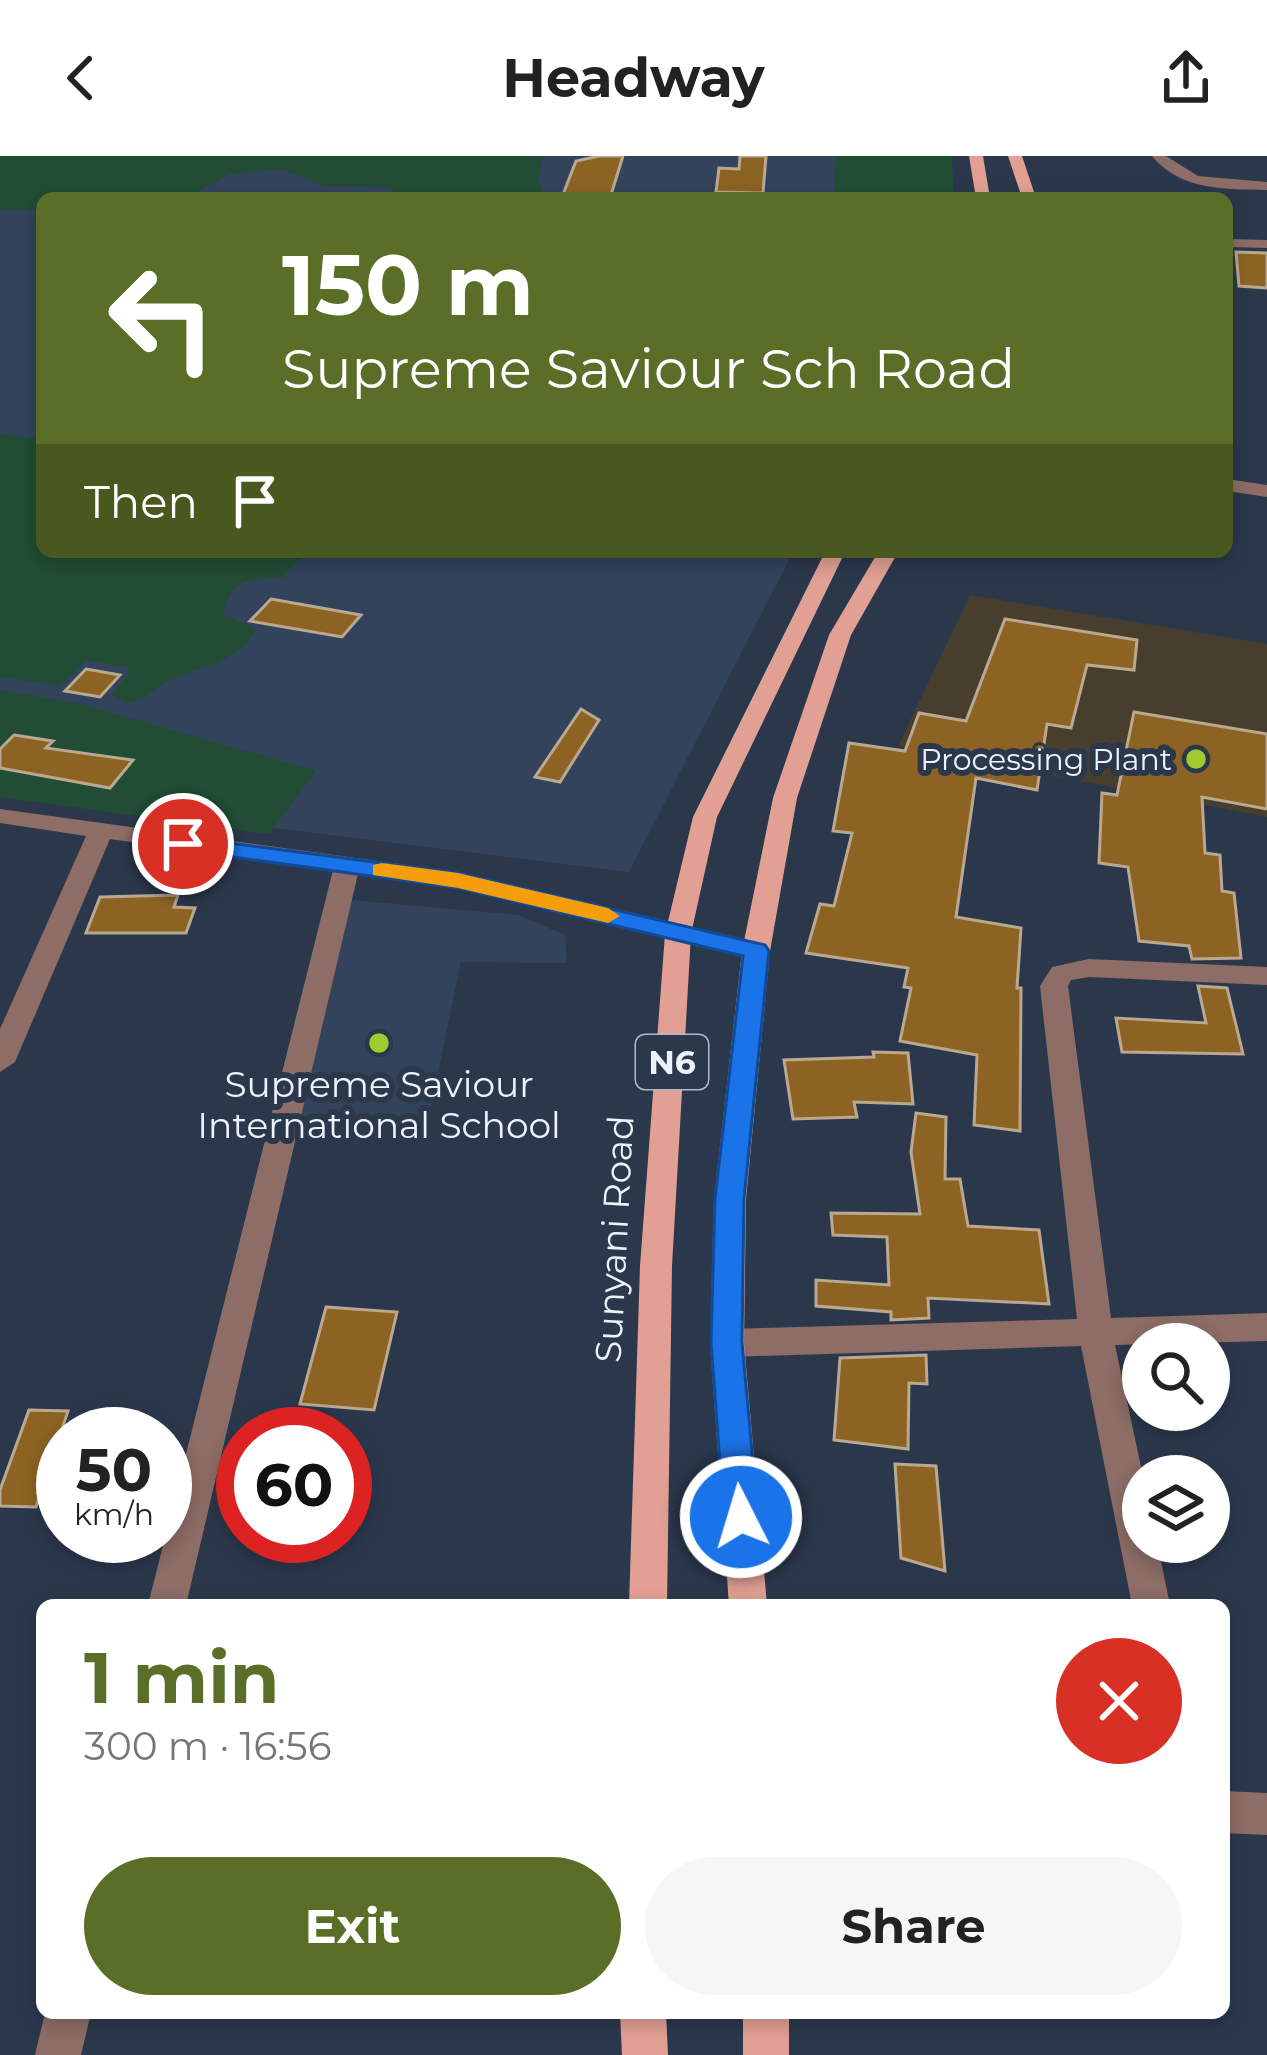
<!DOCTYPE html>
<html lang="en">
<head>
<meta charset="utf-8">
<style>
  :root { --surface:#fff; --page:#f6f6f6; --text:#222; --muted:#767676; --accent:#5a6e27 }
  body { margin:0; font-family:Montserrat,sans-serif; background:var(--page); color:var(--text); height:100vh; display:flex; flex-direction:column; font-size:45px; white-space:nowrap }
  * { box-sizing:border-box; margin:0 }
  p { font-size:39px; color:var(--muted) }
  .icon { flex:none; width:66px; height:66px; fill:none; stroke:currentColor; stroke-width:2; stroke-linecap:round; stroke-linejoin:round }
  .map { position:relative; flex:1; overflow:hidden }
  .side { position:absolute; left:36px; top:1443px; width:1194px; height:420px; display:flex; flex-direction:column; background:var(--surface); border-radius:18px; box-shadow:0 6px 18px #0003 }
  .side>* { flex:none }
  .guide { position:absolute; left:36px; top:36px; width:1197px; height:366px; border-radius:18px; box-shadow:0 6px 18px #0003; background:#5a6e27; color:#fff; overflow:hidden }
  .buttons { position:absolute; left:1122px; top:1167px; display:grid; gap:24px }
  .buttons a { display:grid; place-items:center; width:108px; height:108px; border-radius:50%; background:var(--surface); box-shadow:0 6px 18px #0003; font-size:60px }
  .speed { position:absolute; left:36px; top:1251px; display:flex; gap:24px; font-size:60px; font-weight:700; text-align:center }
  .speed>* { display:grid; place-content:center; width:156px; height:156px; border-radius:50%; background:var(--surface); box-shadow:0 6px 18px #0003; line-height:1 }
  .speed small { font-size:30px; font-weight:400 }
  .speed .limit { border:18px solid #d22; background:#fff; color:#111 }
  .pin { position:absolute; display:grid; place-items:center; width:102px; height:102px; color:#fff; margin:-51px; border:6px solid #fff; border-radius:50%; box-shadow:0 3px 12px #0007 }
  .me { position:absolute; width:132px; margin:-66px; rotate:355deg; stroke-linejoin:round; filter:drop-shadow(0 0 9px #0008) }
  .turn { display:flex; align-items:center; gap:42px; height:252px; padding:0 48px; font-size:54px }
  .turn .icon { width:156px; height:156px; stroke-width:2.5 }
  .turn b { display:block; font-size:84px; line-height:102px }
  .then { display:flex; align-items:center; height:114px; padding:0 48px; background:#0003; gap:24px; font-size:45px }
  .round { display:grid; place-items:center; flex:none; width:126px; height:126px; border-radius:63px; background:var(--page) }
  .overview { display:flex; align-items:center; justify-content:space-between; height:204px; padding:0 48px }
  h1 { font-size:72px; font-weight:700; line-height:90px; color:var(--accent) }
  .button { display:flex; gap:24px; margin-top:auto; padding:24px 48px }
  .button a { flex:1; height:138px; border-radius:72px; background:var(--accent); color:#fff; font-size:48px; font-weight:700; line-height:138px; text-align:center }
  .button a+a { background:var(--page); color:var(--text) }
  header { display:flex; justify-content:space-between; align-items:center; height:156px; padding:0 48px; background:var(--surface); font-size:54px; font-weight:700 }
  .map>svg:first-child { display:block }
  .commercial { fill:#473e2d }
  .built { fill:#33435c }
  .green { fill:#204d34 }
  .building { fill:#8c6323; stroke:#baa891; stroke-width:3 }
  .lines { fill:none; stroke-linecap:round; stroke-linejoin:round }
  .minor { fill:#8d6d66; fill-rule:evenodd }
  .major { fill:#e1a093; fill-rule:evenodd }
  .route { fill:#1a73e8; stroke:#114b97; stroke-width:3 }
  .slow { fill:#f59e0b }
  .poi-dot { fill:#9fca2d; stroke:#2b384c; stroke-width:4.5 }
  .labels { text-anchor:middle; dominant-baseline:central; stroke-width:12; stroke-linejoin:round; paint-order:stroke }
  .far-poi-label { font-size:30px; fill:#ecf3fd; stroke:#2b384c; text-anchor:end }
  .shield { fill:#2b384c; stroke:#b2bbc8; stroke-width:3 }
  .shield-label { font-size:33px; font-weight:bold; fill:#ecf3fd }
  .poi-label { font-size:36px; fill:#ecf3fd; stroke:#2b384c }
  .street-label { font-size:36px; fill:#ecf3fd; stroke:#2b384c }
</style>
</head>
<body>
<header><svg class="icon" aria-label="back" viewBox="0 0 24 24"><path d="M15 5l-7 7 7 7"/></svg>Headway<svg class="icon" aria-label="share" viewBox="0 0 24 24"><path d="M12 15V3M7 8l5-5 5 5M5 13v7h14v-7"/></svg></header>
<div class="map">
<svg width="1267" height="1899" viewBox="0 0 1267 1899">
  <rect width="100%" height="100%" fill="#2b384c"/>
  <polygon class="commercial" points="970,439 1267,488 1267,661 898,590"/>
  <g class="built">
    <polygon points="0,0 952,0 953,42 42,42 42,396 793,396 629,716 0,638"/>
    <polygon points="351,744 518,759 565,779 567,807 461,806 427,969 292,967"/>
  </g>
  <g class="green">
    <polygon points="0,0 543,0 538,27 547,42 399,42 400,37 384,31 326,30 281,13 229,18 186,42 42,42 42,54 0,54"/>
    <polygon points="836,0 952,0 953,42 834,42"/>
    <path d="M0,278L42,283V396H306L281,422C247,422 233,423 222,458L256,473C240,507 198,510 167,526C149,535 151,542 127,547L111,538L131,517L127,511L86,504L60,530L0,521Z"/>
    <polygon points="0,534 81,548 316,615 269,678 0,641"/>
  </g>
  <g class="building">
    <polygon points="599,0 623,0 610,42 562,41 576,5"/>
    <polygon points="740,0 766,0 763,37 716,36 719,12 739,13"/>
    <polygon points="1236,96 1267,97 1267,132 1239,130"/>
    <polygon points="271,443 361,459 342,481 250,465"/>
    <polygon points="1005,463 1137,484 1134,514 1087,509 1071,572 1047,568 1037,634 976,622 956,761 1021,772 1017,832 1021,832 1020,975 974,969 977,899 900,885 911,832 904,831 908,812 806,797 820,748 834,750 852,677 833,675 849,587 905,595 919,557 966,565"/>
    <polygon points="86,513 120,519 100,541 65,535"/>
    <polygon points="581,553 599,564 560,626 535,621"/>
    <polygon points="1134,556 1267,578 1267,653 1202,641 1205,697 1220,699 1222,735 1234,737 1241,802 1192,803 1189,790 1139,785 1128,711 1099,707 1102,637 1117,639"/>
    <polygon points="14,579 53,585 46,592 133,604 110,632 0,612 0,593"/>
    <polygon points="178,739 174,751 195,752 186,777 86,777 100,741"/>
    <polygon points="1198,830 1227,832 1243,898 1122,896 1116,862 1206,867"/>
    <polygon points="873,896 908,897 913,948 854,946 857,961 793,963 784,904 874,901"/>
    <polygon points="916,957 946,961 945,1023 960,1023 968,1070 1039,1074 1049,1148 928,1142 929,1162 891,1164 891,1156 816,1150 816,1124 889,1129 887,1081 833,1079 831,1057 920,1058 911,996"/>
    <polygon points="326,1151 397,1156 374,1254 300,1248"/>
    <polygon points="926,1199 927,1228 909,1227 908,1293 834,1284 840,1202"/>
    <polygon points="29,1254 68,1255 36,1351 0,1350 0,1334"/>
    <polygon points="895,1308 936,1310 945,1415 901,1402"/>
  </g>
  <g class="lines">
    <g class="minor">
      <path d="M1152,0H1166L1198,20L1267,26V34C1225,33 1181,35 1152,0Z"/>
      <polygon points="1227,83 1267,84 1267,92 1227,91"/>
      <polygon points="1227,323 1267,329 1267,341 1227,335"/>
      <polygon points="0,653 458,716 756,786 770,795 756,804 458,732 358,718 186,1449 148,1449 333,714 110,683 15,906 0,916 0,873 86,680 0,667"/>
      <polygon points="1089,803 1267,811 1267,829 1089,821 1071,824 1068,830 1111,1162 1267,1157 1267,1185 1115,1189 1143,1320 1143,1386 1157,1386 1170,1449 1132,1449 1081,1190 727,1201 715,1197 710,1187 715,1177 727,1173 1077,1163 1040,830 1052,811"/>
      <polygon points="1224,1635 1267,1637 1267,1679 1224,1677"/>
      <polygon points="45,1857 91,1857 81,1899 35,1899"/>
    </g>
    <g class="major">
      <polygon points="969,0 983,0 990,42 976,42"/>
      <polygon points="1008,0 1022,0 1036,42 1022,42"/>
      <polygon points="825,396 845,396 717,661 691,778 672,1110 667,1449 629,1449 640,1110 665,778 693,661"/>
      <polygon points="878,396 898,396 851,479 797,642 770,795 746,1043 744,1187 767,1449 729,1449 710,1187 714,1043 742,795 773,642 829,479"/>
      <polygon points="620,1857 666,1857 668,1899 622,1899"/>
      <rect x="743" y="1857" width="46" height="42"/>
    </g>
  </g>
  <polygon class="route" points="183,681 458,717 765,789 769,795 744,1043 742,1186 758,1361 753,1372 741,1377 729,1372 724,1361 711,1186 715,1043 743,800 458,732 175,693 171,688"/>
  <polygon class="slow" points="382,707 458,717 608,752 620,760 608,767 458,732 373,719 373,709"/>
  <g class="poi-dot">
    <circle cx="1196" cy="603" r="12"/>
    <circle cx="379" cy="887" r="12"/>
  </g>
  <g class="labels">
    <g class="far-poi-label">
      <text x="1172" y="603">Processing Plant</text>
    </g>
    <rect class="shield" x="636" y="879" width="72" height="54" rx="9"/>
    <g class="shield-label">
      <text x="672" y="906">N6</text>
    </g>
    <g class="poi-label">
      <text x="379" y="928">Supreme Saviour<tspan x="379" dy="41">International School</tspan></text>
    </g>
    <g class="street-label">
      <text transform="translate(614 1083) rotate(-87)">Sunyani Road</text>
    </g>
  </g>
</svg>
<div class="buttons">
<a><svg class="icon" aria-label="search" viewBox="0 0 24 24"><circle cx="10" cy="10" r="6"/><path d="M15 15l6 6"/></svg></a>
<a><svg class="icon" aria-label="layers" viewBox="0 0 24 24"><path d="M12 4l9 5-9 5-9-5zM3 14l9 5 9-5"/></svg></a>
</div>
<div class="speed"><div>50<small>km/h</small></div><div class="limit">60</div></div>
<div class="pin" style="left:183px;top:688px;background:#d93025"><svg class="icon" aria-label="arrive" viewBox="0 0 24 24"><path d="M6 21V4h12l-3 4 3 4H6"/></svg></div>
<svg class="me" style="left:741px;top:1361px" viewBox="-20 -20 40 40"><circle r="17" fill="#1a73e8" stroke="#fff" stroke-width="3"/><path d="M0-11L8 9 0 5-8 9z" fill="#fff"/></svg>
<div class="guide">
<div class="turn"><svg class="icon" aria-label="left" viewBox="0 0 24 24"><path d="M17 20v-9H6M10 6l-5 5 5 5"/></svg><div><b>150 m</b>Supreme Saviour Sch Road</div></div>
<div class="then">Then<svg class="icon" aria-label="arrive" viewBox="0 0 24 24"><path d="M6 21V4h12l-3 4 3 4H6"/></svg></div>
</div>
<section class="side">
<div class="overview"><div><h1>1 min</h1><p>300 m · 16:56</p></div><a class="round" style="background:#d93025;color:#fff"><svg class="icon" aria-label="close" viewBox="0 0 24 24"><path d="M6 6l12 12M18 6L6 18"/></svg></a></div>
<div class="button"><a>Exit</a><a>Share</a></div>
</section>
</div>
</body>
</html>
